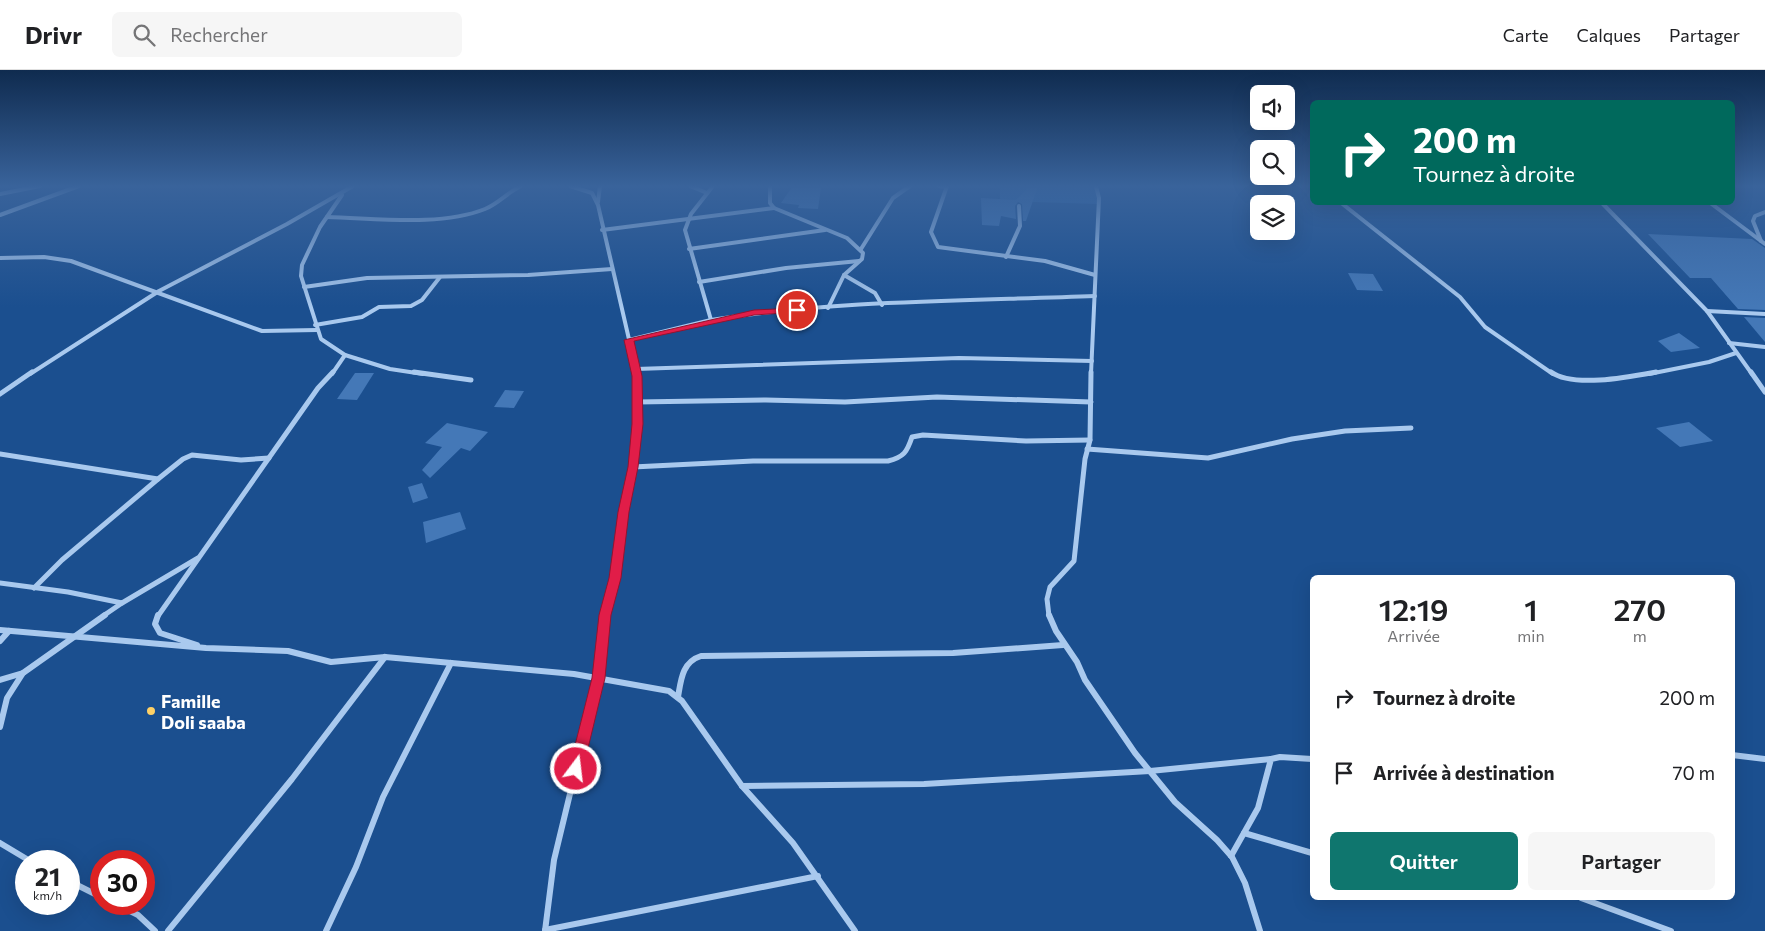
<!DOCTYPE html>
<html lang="fr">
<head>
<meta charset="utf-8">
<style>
  :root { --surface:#fff; --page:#f6f6f6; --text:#202124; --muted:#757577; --line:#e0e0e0; --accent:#0f766e }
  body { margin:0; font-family:Commissioner,sans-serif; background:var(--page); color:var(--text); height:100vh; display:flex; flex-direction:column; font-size:19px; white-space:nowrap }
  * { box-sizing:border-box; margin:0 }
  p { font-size:16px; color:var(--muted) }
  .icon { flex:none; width:28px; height:28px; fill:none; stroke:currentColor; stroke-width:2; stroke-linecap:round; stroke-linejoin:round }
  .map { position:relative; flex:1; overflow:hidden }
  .sheet { position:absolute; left:1310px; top:505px; width:425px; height:325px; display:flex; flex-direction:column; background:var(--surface); border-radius:8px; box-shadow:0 5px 20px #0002 }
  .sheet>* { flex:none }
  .guide { position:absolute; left:1310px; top:30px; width:425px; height:105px; border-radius:8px; box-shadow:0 5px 20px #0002; background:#00695c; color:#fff; overflow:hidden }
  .fabs { position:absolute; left:1250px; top:15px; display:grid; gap:10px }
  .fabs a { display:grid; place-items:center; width:45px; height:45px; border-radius:8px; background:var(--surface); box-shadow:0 5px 20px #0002; font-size:25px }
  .speed { position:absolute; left:15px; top:780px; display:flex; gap:10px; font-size:25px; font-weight:700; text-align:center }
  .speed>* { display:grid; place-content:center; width:65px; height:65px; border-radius:50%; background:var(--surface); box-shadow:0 5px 20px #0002; line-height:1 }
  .speed small { font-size:12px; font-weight:400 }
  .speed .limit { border:8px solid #d22; background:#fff; color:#111 }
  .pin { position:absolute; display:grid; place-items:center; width:42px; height:42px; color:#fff; margin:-21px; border:2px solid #fff; border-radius:50%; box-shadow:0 1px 5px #0007 }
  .me { position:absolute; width:55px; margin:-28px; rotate:15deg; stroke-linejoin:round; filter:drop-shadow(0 0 4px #0008) }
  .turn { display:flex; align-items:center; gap:18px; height:105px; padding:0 20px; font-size:22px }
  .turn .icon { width:65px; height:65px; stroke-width:2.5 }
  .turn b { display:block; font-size:35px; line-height:42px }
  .eta { display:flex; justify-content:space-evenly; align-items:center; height:85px; text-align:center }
  .eta b { font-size:30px; font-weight:600; line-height:35px }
  .cta { display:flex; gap:10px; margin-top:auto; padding:10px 20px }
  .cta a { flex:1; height:58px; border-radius:8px; background:var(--accent); color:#fff; font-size:20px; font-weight:600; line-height:58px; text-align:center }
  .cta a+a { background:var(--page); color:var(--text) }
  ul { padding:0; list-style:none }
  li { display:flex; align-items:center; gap:15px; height:75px; padding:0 20px }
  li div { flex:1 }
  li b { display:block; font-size:19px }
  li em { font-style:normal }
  header { display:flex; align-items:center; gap:30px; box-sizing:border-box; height:70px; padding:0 25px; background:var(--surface); border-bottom:1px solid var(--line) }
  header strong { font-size:24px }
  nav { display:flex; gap:28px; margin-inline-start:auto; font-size:18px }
  .search { width:350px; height:45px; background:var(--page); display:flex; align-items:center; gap:12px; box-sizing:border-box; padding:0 18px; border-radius:8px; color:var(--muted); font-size:19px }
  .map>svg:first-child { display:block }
  .green { fill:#2e69ad }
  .building { fill:#4478b7 }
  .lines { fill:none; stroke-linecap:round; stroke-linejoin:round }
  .street-far2 { stroke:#a9c9ee; stroke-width:4 }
  .street-far1 { stroke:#a9c9ee; stroke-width:5 }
  .street { stroke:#a9c9ee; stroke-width:6 }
  .route { fill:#e11d48; stroke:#92132f }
  .poi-dot { fill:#ffd166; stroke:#1b4f8f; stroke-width:2 }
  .labels { text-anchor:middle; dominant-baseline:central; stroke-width:4; stroke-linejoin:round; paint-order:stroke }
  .near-poi-label { font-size:18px; font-weight:bold; fill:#fff; stroke:#1b4f8f; text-anchor:start }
</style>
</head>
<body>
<header>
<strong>Drivr</strong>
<div class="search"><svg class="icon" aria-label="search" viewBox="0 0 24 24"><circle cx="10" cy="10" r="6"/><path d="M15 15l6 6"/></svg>Rechercher</div>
<nav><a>Carte</a><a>Calques</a><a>Partager</a></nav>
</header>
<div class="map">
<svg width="1765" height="861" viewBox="0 0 1765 861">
  <rect width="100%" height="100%" fill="#1b4f8f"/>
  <polygon class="green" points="1000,116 1096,116 1099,134 1000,131"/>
  <g class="building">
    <polygon points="1030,116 1038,116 1026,151 1023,151 1022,134 1018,132 1015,136 1016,149 1001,146 999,156 982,155 981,128 1016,130"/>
    <polygon points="792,117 821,118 818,139 798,138 799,135 781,133"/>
    <polygon points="1648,164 1752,169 1765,178 1765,240 1738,239 1711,208 1690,208"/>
    <polygon points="1348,203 1373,204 1383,221 1357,220"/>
    <polygon points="1744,247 1765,248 1765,272"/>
    <polygon points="1679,263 1700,278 1671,282 1658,271"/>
    <polygon points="355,303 374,303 357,330 337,329"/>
    <polygon points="505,320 524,321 514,338 494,337"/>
    <polygon points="1689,352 1713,371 1680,377 1656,358"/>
    <polygon points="447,353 488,362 470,381 461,378 430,408 422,400 442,377 425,373"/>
    <polygon points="422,413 428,428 413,433 408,417"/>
    <polygon points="460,442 466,459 426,473 423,452"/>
  </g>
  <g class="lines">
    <g class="street-far2">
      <polyline points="570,116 592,123 598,135 637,304"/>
      <polyline points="690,116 707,123"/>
      <polyline points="770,116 770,133 774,138 847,168 863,183 862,189 844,205 828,238"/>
      <polyline points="939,116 947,117"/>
      <polyline points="947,116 931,162 938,177 1045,191 1095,205"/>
      <polyline points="0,124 40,116"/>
      <polyline points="342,125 320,157 302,195 301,206 321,269 345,285 390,299 423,304"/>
      <polyline points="598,132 600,116"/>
      <polyline points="1340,132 1460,227 1485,257 1553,304"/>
      <polyline points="1601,132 1707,241 1752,304"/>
      <polyline points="1709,132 1765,174"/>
      <polyline points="0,145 79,116"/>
      <path d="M327,147C376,148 439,157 485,139C498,134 508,122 521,116"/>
      <polyline points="602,160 774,138"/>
      <polyline points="1761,171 1753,151 1755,146 1765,142"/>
      <polyline points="689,179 825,160"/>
      <polyline points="861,179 893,128 910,116"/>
      <polyline points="1006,187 1020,156 1019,136"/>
      <polyline points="0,188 44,187 71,191 262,261 317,260"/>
      <polyline points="844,205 875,223 882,235"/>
      <polyline points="699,212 786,198 859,191"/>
      <polyline points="304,217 367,208 528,205 612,199"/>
      <polyline points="1707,241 1765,244"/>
      <path d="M711,250C837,230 967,231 1095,226"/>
      <polyline points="315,255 362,247 379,237 411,236 422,230 440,207"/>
      <polyline points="629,270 711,250 685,160 691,144 713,116"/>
      <polyline points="1729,273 1765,277"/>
      <polyline points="636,299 959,288 1092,291"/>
      <polyline points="30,304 159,221 287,154 353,116"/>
      <polyline points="332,304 345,285"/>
      <polyline points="1091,304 1099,128 1096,116"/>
      <polyline points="1649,304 1709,292 1736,283"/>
    </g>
    <g class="street-far1">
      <polyline points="414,302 471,310"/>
      <path d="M1551,302C1573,318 1629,307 1656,302"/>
      <polyline points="1751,302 1765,322"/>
      <polyline points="0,324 32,302"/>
      <polyline points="637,332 766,330 845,332 937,327 1091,332"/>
      <polyline points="1087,379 1208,388 1292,369 1345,361 1411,358"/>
      <polyline points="0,384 158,409 62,490 34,518"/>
      <path d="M633,397L753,391H888C904,387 907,382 912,367L923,365L1026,371L1090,370"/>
      <polyline points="158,409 183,389 192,385 241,390 269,388"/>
      <polyline points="0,513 68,522 122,533 198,488"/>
      <polyline points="103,546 122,533"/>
      <polyline points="158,546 318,318 333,302"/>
      <polyline points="605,546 615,508 623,442 633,397 637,354 636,302"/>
      <polyline points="1049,546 1047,529 1050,517 1074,491 1085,389 1090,370 1091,302"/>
    </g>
    <g class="street">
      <polyline points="158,545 155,554 160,563 197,575"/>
      <polyline points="1049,545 1056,561 1077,592 1085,610 1135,683 1175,732 1217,770 1232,787 1245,813 1260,861"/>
      <polyline points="0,560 206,578 288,581 331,592 385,587 574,604 669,621 682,631 742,716 793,773 855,861"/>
      <polyline points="0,571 9,561"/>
      <polyline points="0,610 23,603"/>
      <path d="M678,627C681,610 682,592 701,586L953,583L1063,575"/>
      <polyline points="0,657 7,628 23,603 105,545"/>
      <polyline points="1732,685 1765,689"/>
      <polyline points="742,716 924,714 1150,701 1271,689"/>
      <polyline points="1244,763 1312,783"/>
      <polyline points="0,773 30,791"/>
      <polyline points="1231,786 1258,738 1271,689 1280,687 1312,689"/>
      <polyline points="69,811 101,827"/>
      <polyline points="1581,828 1671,861"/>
      <polyline points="116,834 138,845 155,861"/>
      <polyline points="545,860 818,806"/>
      <polyline points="168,861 292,709 385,587"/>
      <polyline points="326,861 356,797 383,727 451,593"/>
      <polyline points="545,861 554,790 598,608 605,545"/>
    </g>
  </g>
  <linearGradient id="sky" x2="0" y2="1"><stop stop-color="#0f2b4f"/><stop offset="0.49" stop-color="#39639b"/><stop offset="1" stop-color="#39639b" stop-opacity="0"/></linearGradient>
  <rect width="1765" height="237" fill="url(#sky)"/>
  <polygon class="route" points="797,238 800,238 800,242 754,245 634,271 642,306 643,354 638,397 629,442 621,508 611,545 605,608 583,699 581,703 576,705 571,703 569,699 592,608 599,545 609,508 618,442 628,397 632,354 632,306 624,270 754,240"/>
  <circle class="poi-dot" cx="151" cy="641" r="5"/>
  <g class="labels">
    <g class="near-poi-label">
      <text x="161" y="631">Famille<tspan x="161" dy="21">Doli saaba</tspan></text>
    </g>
  </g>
</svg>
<div class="fabs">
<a><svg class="icon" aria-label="sound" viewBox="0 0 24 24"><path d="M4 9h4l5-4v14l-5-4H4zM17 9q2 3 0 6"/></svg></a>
<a><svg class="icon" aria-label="search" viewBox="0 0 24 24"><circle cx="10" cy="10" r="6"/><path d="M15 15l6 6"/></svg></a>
<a><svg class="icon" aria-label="layers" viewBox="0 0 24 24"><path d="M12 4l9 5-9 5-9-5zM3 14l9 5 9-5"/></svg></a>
</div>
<div class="speed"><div>21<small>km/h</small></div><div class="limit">30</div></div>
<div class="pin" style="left:797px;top:240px;background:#d93025"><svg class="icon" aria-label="arrive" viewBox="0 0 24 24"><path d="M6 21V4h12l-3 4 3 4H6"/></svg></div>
<svg class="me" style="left:576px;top:699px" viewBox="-20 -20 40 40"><circle r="17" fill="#e11d48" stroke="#fff" stroke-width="3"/><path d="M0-11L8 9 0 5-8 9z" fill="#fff"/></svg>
<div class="guide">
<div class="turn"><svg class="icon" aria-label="right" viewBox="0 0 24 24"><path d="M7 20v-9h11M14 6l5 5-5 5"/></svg><div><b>200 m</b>Tournez à droite</div></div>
</div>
<section class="sheet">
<div class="eta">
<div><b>12:19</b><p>Arrivée</p></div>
<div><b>1</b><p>min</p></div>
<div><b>270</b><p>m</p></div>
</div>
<ul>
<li><svg class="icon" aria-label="right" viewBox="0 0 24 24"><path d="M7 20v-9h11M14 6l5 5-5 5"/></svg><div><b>Tournez à droite</b></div><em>200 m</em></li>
<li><svg class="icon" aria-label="arrive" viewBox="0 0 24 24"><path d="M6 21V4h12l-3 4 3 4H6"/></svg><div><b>Arrivée à destination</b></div><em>70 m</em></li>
</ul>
<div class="cta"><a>Quitter</a><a>Partager</a></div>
</section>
</div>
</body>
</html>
